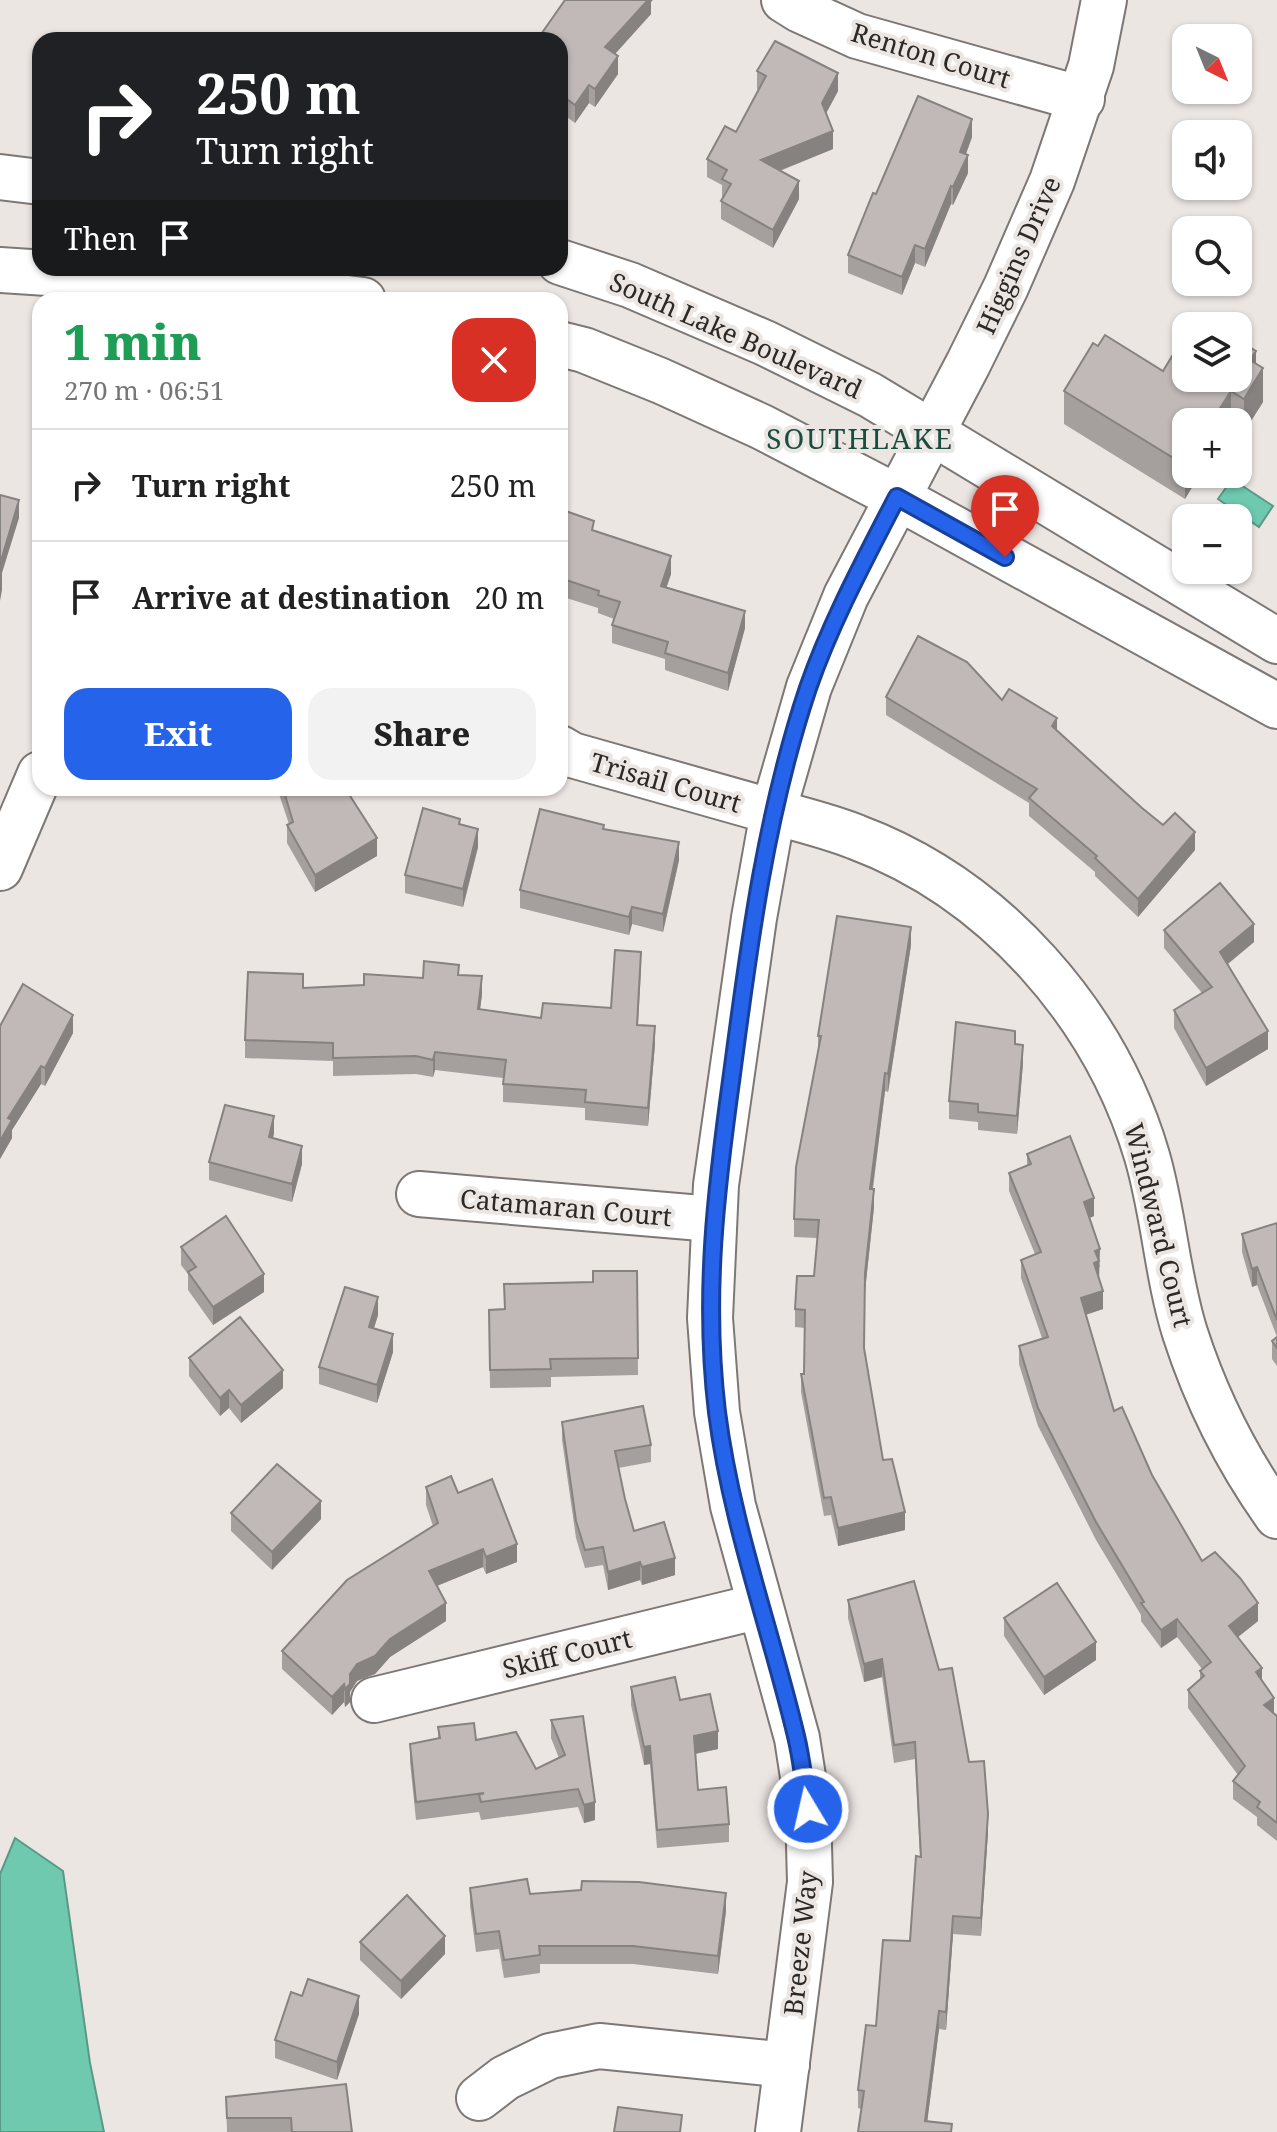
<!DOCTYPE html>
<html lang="en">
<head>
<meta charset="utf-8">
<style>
  :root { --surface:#fff; --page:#f2f2f2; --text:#222; --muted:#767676; --line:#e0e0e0; --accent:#2563eb }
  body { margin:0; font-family:"Noto Serif",serif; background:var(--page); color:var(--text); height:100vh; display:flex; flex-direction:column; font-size:30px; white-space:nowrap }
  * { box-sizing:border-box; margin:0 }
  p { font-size:26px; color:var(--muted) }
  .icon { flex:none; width:44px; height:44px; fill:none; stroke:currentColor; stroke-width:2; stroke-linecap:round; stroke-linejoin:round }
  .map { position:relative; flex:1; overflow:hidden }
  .sheet { position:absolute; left:32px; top:292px; width:536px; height:504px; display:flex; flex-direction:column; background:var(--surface); border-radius:24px; box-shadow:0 2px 6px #0004 }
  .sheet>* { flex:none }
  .banner { position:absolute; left:32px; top:32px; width:536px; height:244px; border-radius:24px; box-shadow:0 2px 6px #0004; background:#202124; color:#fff; overflow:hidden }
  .needle { width:52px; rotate:137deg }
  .buttons { position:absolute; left:1172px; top:24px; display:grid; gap:16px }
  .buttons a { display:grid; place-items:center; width:80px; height:80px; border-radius:16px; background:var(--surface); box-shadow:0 2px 6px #0004; font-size:40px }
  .pin { position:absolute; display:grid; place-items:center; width:68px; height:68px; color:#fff; margin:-82px -34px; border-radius:50% 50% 50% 0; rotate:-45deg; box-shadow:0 0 8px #0007 }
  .pin .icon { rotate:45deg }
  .me { position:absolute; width:88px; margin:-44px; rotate:351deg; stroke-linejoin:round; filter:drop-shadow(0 0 6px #0008) }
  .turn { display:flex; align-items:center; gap:28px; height:168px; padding:0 32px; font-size:36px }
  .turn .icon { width:104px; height:104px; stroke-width:2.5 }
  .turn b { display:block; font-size:56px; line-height:68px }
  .then { display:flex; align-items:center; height:76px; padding:0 32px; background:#0003; gap:16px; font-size:30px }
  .round { display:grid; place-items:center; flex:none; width:84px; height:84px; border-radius:24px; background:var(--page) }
  .headline { display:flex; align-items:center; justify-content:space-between; height:136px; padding:0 32px }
  h1 { font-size:48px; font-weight:800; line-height:60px; color:#1e9e55 }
  .cta { display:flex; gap:16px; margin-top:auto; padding:16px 32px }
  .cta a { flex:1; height:92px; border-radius:24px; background:var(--accent); color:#fff; font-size:32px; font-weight:800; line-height:92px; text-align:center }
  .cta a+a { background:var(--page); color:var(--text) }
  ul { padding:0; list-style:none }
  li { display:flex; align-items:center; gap:24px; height:112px; padding:0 32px; border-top:2px solid var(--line) }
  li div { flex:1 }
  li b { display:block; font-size:30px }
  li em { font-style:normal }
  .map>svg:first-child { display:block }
  .water { fill:#6ec9af; stroke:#5a9986; stroke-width:2 }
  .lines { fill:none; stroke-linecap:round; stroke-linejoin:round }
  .minor-casing { stroke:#7d7875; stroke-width:48 }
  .minor { stroke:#fff; stroke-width:44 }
  .wall { fill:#a59f9d }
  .shaded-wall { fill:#868280 }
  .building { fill:#c0b9b7; stroke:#868280; stroke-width:2 }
  .route-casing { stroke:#184099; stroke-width:20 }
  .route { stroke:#2563eb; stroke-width:14 }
  .labels { text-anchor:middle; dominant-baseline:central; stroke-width:8; stroke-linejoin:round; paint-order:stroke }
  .street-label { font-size:26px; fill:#2b2928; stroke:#ece6e3 }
  .neighbourhood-label { font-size:28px; letter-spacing:2px; fill:#194d40; stroke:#ece6e3 }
</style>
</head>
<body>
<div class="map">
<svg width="1277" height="2132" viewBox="0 0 1277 2132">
  <rect width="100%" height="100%" fill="#ece6e3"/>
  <g class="water">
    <polygon points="1232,479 1273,506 1259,527 1218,499"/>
    <polygon points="15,1838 63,1871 90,2063 104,2132 0,2132 0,1874"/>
  </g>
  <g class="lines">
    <g class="minor-casing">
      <g id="minor">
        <polyline points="784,0 800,10 857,36 1082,99"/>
        <polyline points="0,177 40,182"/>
        <polyline points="560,262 630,285 765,343 870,395 1277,641"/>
        <polyline points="0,270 262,287 363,300"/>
        <polyline points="560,344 584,350 661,381 762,427 897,497 1277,706"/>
        <path d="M560,748L572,755C635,773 699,791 763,809C794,818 826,825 856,837C995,889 1105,1014 1147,1156C1164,1214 1167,1276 1185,1333C1206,1398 1237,1460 1277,1516"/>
        <polyline points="0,868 40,774"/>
        <polyline points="419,1194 713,1219"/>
        <polyline points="374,1700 760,1606"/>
        <polyline points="479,2098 505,2078 550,2056 599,2046 787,2065"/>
        <polyline points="778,2132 810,1882 808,1809 797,1738 733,1506 717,1412 710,1318 716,1185 754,918 773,812 809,687 846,596 968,364 1006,287 1052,181 1091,66 1104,0"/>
      </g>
    </g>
    <use href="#minor" class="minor"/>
  </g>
  <g class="wall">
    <polygon points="651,2 651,14 615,54 618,74 595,107 589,103 575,123 560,112 560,40"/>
    <polygon points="757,71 838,91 826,113 833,149 780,171 799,199 773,248 721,219 721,201 723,198 722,197 722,185 707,177 707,159 736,132 759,90 757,89"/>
    <polygon points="972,137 966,154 968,173 953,205 951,204 925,267 915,263 902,295 848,273 848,255 876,194"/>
    <polygon points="1098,346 1163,371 1256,364 1263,402 1244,432 1238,429 1238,422 1186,422 1186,474 1200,474 1185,499 1064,424 1064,391"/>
    <polygon points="560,509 594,531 671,574 666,588 745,628 728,691 665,670 665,659 612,643 612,625 614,619 598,613 598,608 560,596"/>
    <polygon points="886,697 1002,700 1057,731 1142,808 1195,850 1138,917 1095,876 1095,872 1029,816 1029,803 886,715"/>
    <polygon points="277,788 345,788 377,856 315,892 287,843 287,825 289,824"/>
    <polygon points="604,829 679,860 663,932 632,924 629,935 520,908 520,890"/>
    <polygon points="478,847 463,907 405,893 405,875"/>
    <polygon points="1164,930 1254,942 1228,964 1268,1049 1206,1086 1174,1028 1174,1010 1202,993 1164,948"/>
    <polygon points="911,945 888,1092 885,1091 873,1189 874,1207 865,1291 864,1349 883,1460 905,1530 838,1546 831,1515 824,1516 801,1392 801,1374 804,1374 805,1328 795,1327 795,1309 814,1276 817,1238 794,1237 794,1219 818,1054 818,1036"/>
    <polygon points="641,970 638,1025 655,1044 648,1126 585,1120 585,1108 503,1102 503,1078 435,1070 433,1077 416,1074 333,1076 333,1061 245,1058 245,1040 303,988 364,985 459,975 482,994 480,1009 541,1018 611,1008"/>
    <polygon points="0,1026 73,1033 45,1086 41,1084 12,1130 12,1138 0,1159"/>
    <polygon points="1015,1044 1023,1063 1017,1134 978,1130 978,1122 949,1119 949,1101"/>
    <polygon points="274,1133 273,1138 302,1164 292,1202 209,1180 209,1162"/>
    <polygon points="1027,1154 1094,1216 1090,1218 1100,1267 1099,1267 1099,1277 1103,1309 1086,1315 1114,1411 1202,1561 1258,1621 1238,1637 1262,1681 1274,1714 1277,1716 1277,1841 1257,1825 1257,1817 1233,1799 1233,1781 1238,1775 1188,1708 1188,1690 1200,1680 1200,1671 1202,1669 1177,1637 1161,1648 1141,1621 1141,1615 1096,1540 1038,1426 1019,1364 1019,1346 1042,1338 1021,1278 1021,1260 1035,1254 1009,1191 1009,1173 1027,1166"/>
    <polygon points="1277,1223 1277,1366 1272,1359 1272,1341 1277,1337 1257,1285 1252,1287 1242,1252 1242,1234"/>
    <polygon points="181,1247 264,1292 213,1325 188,1290 188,1274 181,1265"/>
    <polygon points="637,1271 638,1375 551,1377 551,1387 490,1388 489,1310 504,1309 593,1282"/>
    <polygon points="378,1315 374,1328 393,1352 377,1403 319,1384 319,1367"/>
    <polygon points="189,1358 283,1388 241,1423 229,1408 220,1416 189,1376"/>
    <polygon points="562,1422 651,1445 651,1462 618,1468 625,1499 634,1531 675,1575 642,1585 640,1580 608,1590 603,1565 585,1568 576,1538 562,1440"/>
    <polygon points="426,1487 458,1493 517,1562 486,1574 483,1567 437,1586 446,1621 390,1657 375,1674 357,1681 350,1692 350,1702 345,1707 344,1702 332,1715 282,1669 282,1651 433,1526 426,1505"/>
    <polygon points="231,1513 321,1519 272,1570 231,1531"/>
    <polygon points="848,1600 939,1670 969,1762 988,1832 981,1936 953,1934 946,2030 939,2029 927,2121 952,2132 858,2108 858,2090 876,2026 910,1941 920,1857 915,1759 894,1763 882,1677 864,1682 848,1618"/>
    <polygon points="1004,1618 1096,1660 1044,1695 1004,1636"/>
    <polygon points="631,1687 680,1700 718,1749 695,1754 698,1790 729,1824 729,1842 657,1848 650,1764 644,1765 631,1705"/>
    <polygon points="551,1720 595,1820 584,1823 578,1807 481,1820 479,1812 416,1820 410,1762 410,1744 438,1738 438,1727 476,1740 536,1769 559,1758 551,1738"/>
    <polygon points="470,1888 726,1911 718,1974 633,1964 540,1964 540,1973 504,1978 499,1949 476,1952 470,1906"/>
    <polygon points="360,1942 445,1954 401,1999 360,1960"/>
    <polygon points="359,2014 337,2080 275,2058 275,2040"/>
    <polygon points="226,2097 352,2132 227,2132"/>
  </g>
  <g class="shaded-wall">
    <polygon points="645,0 653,0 651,2 651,14 605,65 605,47"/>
    <polygon points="618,56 618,74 595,107 595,89"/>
    <polygon points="838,73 838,91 822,121 822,103"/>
    <polygon points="589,85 589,103 575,123 575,105"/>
    <polygon points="972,119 972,137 960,170 960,152"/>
    <polygon points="833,131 833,149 761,178 761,160"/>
    <polygon points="968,155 968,173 953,205 953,187"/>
    <polygon points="799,181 799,199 773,248 773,230"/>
    <polygon points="951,186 951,204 925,267 925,249"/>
    <polygon points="915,245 915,263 902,295 902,277"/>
    <polygon points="1256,351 1256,380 1263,368 1263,402 1244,432 1244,399 1250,360"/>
    <polygon points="1231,391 1231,422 1211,422"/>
    <polygon points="1186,463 1186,474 1200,474 1185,499 1185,465"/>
    <polygon points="19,500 19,518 2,573 2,590 0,601 0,564"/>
    <polygon points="671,556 671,574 661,604 661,586"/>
    <polygon points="745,611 745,628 728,691 728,673"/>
    <polygon points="1057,718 1057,736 1052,726"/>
    <polygon points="478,829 478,847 463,907 463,889"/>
    <polygon points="1195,832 1195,850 1138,917 1138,899"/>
    <polygon points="377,838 377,856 315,892 315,875"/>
    <polygon points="679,842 679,860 663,932 663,914"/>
    <polygon points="632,907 632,924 629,935 629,917"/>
    <polygon points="1254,924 1254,942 1220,970 1220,952"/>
    <polygon points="911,927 911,945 888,1092 888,1074"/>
    <polygon points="482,976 482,994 478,1026 478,1009"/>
    <polygon points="73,1015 73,1033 45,1086 45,1068"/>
    <polygon points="655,1026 655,1044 648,1126 648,1108"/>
    <polygon points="1268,1031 1268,1049 1206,1086 1206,1068"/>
    <polygon points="1023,1045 1023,1063 1017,1134 1017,1116"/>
    <polygon points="435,1052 435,1070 433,1077 433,1060"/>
    <polygon points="41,1066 41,1084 12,1130 12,1138 0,1159 0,1141 8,1118"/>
    <polygon points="885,1073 885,1091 870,1207 870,1189"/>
    <polygon points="274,1116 274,1133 269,1155 269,1137"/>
    <polygon points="302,1146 302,1164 292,1202 292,1184"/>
    <polygon points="874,1189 874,1207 865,1291 865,1273"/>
    <polygon points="1094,1198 1094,1216 1084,1220 1084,1202"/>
    <polygon points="1100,1249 1099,1279 1094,1281 1095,1251"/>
    <polygon points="1257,1267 1257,1285 1252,1287 1252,1269"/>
    <polygon points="264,1274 264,1292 213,1325 213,1307"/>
    <polygon points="1103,1291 1103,1309 1081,1316 1081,1298"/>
    <polygon points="378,1297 378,1315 369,1344 369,1327"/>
    <polygon points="393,1334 393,1352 377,1403 377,1385"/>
    <polygon points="283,1370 283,1388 241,1423 241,1405"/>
    <polygon points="229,1390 229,1408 220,1416 220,1398"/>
    <polygon points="321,1501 321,1519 272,1570 272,1552"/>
    <polygon points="905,1512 905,1530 838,1546 838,1528"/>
    <polygon points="517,1544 517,1562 486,1574 486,1557"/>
    <polygon points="483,1549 483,1567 429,1589 429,1571"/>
    <polygon points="675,1558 675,1575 642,1585 642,1567"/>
    <polygon points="640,1562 640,1580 608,1590 608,1572"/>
    <polygon points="446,1603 446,1621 390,1657 375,1674 357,1681 350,1692 350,1702 345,1707 345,1689 350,1674 357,1664 390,1639"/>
    <polygon points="1258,1603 1258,1621 1229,1644 1229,1626"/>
    <polygon points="1177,1619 1177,1637 1161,1648 1161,1630"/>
    <polygon points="1096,1642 1096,1660 1044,1695 1044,1677"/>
    <polygon points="882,1659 882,1677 864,1682 864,1664"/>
    <polygon points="1262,1668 1262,1686 1256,1672"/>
    <polygon points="344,1684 344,1702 332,1715 332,1697"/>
    <polygon points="1274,1698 1274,1715 1264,1705"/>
    <polygon points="718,1731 718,1749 694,1754 694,1736"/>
    <polygon points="650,1746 650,1764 644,1765 644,1747"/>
    <polygon points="595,1802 595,1820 584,1823 584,1805"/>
    <polygon points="988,1814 988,1832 981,1936 981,1918"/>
    <polygon points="726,1893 726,1911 718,1974 718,1956"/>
    <polygon points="953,1916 953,1934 946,2030 946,2012"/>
    <polygon points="445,1936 445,1954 401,1999 401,1981"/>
    <polygon points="359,1996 359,2014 337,2080 337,2062"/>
    <polygon points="939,2011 939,2029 926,2132 925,2121"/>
  </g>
  <g class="building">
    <polygon points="565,0 648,0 605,47 618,56 595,89 589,85 575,105 560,94 560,40 537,40"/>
    <polygon points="775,41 838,73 822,103 833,131 761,160 799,181 773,230 721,201 731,184 722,179 727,170 707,159 725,126 736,132 766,76 757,71"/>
    <polygon points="918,96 972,119 960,152 968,155 953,187 951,186 925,249 915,245 902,277 848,255 873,193 876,194"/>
    <polygon points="1197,315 1215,326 1190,326"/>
    <polygon points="1186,333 1186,378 1238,378 1238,340 1256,351 1250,360 1263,368 1244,399 1231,391 1211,422 1186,422 1186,463 1185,465 1064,391 1093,343 1098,346 1105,335 1163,371"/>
    <polygon points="0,495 19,500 0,564"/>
    <polygon points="560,509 594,521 592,530 671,556 661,586 745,611 728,673 665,653 668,642 612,625 620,602 598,595 599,591 560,578"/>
    <polygon points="918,636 967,662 1002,700 1009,689 1057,718 1052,726 1142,808 1163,825 1175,813 1195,832 1138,899 1095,858 1097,856 1029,798 1037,789 886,697"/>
    <polygon points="283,788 345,788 377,838 315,875 287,825 293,822"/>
    <polygon points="423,808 460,819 459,824 478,829 463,889 405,875"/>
    <polygon points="540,809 604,825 603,829 679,842 663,914 632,907 629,917 520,890"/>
    <polygon points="1220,883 1254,924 1220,952 1268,1031 1206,1068 1174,1010 1212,987 1164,930"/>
    <polygon points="837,916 911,927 888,1074 885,1073 870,1189 874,1189 865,1273 864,1348 883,1460 892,1459 905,1512 838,1528 831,1497 824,1498 801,1374 804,1374 805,1310 795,1309 797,1276 814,1276 819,1220 794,1219 796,1167 821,1036 818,1036"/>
    <polygon points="615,950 641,952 637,1025 655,1026 648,1108 585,1102 586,1090 503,1084 506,1060 435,1052 433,1060 416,1056 333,1058 333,1043 245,1040 248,972 303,974 303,988 364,985 364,974 423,978 424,961 459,965 458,975 482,976 478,1009 541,1018 543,1003 611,1008"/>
    <polygon points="23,984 73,1015 45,1068 41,1066 8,1118 12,1120 0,1141 0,1026"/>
    <polygon points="956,1022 1015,1031 1015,1044 1023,1045 1017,1116 978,1112 978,1104 949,1101"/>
    <polygon points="225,1105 274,1116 269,1137 302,1146 292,1184 209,1162"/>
    <polygon points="1070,1136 1094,1198 1084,1202 1100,1249 1095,1251 1099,1261 1094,1263 1103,1291 1081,1298 1114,1411 1122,1407 1152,1475 1202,1561 1215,1552 1240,1578 1258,1603 1229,1626 1262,1668 1256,1672 1274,1698 1264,1705 1277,1716 1277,1823 1257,1807 1260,1802 1233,1781 1245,1766 1188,1690 1204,1676 1200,1671 1211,1662 1177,1619 1161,1630 1141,1603 1144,1602 1096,1522 1038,1408 1019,1346 1048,1337 1021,1260 1041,1252 1009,1173 1031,1164 1027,1154"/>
    <polygon points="226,1216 264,1274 213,1307 188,1272 196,1267 181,1247"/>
    <polygon points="1277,1223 1277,1320 1257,1267 1252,1269 1242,1234"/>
    <polygon points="593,1271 637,1271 638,1358 550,1359 551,1369 490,1370 489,1310 505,1309 504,1284 593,1282"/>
    <polygon points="345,1287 378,1297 369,1327 393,1334 377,1385 319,1367"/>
    <polygon points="240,1317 283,1370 241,1405 229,1390 220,1398 189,1358"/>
    <polygon points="1277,1337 1277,1348 1272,1341"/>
    <polygon points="643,1406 651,1445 615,1451 625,1499 634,1531 664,1522 675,1558 642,1567 640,1562 608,1572 603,1547 585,1550 576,1521 562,1422"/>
    <polygon points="277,1464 321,1501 272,1552 231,1513"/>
    <polygon points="451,1476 458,1493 492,1479 517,1544 486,1557 483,1549 429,1571 446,1603 390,1639 375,1656 357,1664 350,1674 350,1684 345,1689 344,1684 332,1697 282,1651 347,1580 438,1523 426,1487"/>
    <polygon points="914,1581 939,1670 952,1668 969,1762 984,1761 988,1814 981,1918 953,1916 946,2012 939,2011 925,2121 952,2124 951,2132 858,2132 864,2091 858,2090 866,2025 876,2026 883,1940 910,1941 916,1856 921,1857 915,1742 894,1745 882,1659 864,1664 848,1600"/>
    <polygon points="1057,1583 1096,1642 1044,1677 1004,1618"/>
    <polygon points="675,1677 680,1700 710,1694 718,1731 694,1736 698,1790 726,1787 729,1824 657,1830 650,1746 644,1747 631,1687"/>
    <polygon points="583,1716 595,1802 584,1805 578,1789 481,1802 479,1795 484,1793 416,1802 410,1744 440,1738 438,1727 474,1723 476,1740 516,1732 536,1769 565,1755 551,1720"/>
    <polygon points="527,1879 530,1894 581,1890 582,1881 639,1882 726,1893 718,1956 633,1946 539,1946 540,1955 504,1960 499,1931 476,1934 470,1888"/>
    <polygon points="407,1895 445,1936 401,1981 360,1942"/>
    <polygon points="308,1979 359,1996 337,2062 275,2040 291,1992 302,1996"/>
    <polygon points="346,2084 352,2132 292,2132 291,2118 227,2118 226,2097"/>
    <polygon points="618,2107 682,2115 680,2132 614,2132"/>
  </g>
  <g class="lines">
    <g class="route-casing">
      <path id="route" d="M808,1809C804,1785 802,1760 796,1736C770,1627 731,1523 717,1412C703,1296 716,1189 732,1074C749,944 766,813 808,688C831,622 865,559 897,497L1005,557"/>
    </g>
    <use href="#route" class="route"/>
  </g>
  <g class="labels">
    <g class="street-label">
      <text transform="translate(931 55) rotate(17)">Renton Court</text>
      <text transform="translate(1018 255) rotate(-66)">Higgins Drive</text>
      <text transform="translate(736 335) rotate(24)">South Lake Boulevard</text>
      <text transform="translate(666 782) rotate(16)">Trisail Court</text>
      <text transform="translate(566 1207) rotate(5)">Catamaran Court</text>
      <text transform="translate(1159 1225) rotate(76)">Windward Court</text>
      <text transform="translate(567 1653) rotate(-14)">Skiff Court</text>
      <text transform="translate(800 1943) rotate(-84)">Breeze Way</text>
    </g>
    <g class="neighbourhood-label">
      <text x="860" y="438">SOUTHLAKE</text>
    </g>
  </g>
</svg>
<div class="buttons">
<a><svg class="needle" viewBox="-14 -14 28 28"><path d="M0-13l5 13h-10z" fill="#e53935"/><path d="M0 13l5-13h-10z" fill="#767676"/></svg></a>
<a><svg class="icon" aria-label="sound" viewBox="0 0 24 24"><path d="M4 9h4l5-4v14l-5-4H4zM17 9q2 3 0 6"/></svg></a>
<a><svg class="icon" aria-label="search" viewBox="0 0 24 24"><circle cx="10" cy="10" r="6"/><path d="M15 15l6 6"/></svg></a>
<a><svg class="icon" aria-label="layers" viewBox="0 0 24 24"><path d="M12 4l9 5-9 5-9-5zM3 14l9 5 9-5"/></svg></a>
<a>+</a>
<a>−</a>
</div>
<div class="pin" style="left:1005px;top:557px;background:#d93025"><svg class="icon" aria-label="arrive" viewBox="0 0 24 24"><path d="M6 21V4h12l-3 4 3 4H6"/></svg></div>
<svg class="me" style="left:808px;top:1809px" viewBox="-20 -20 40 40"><circle r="17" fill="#2563eb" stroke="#fff" stroke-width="3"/><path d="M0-11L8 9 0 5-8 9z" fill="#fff"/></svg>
<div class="banner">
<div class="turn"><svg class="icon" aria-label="right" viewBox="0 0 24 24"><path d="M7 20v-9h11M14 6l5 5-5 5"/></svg><div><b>250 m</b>Turn right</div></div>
<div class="then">Then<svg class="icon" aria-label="arrive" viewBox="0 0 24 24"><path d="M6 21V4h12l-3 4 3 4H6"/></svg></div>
</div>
<section class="sheet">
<div class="headline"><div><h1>1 min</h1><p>270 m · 06:51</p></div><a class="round" style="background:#d93025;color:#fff"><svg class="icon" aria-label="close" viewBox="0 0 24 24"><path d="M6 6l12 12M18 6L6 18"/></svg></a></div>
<ul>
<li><svg class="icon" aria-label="right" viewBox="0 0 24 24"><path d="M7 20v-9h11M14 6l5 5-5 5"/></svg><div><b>Turn right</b></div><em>250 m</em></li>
<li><svg class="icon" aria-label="arrive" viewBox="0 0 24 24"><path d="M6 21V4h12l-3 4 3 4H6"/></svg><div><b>Arrive at destination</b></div><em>20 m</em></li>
</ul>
<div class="cta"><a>Exit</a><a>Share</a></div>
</section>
</div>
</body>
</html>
